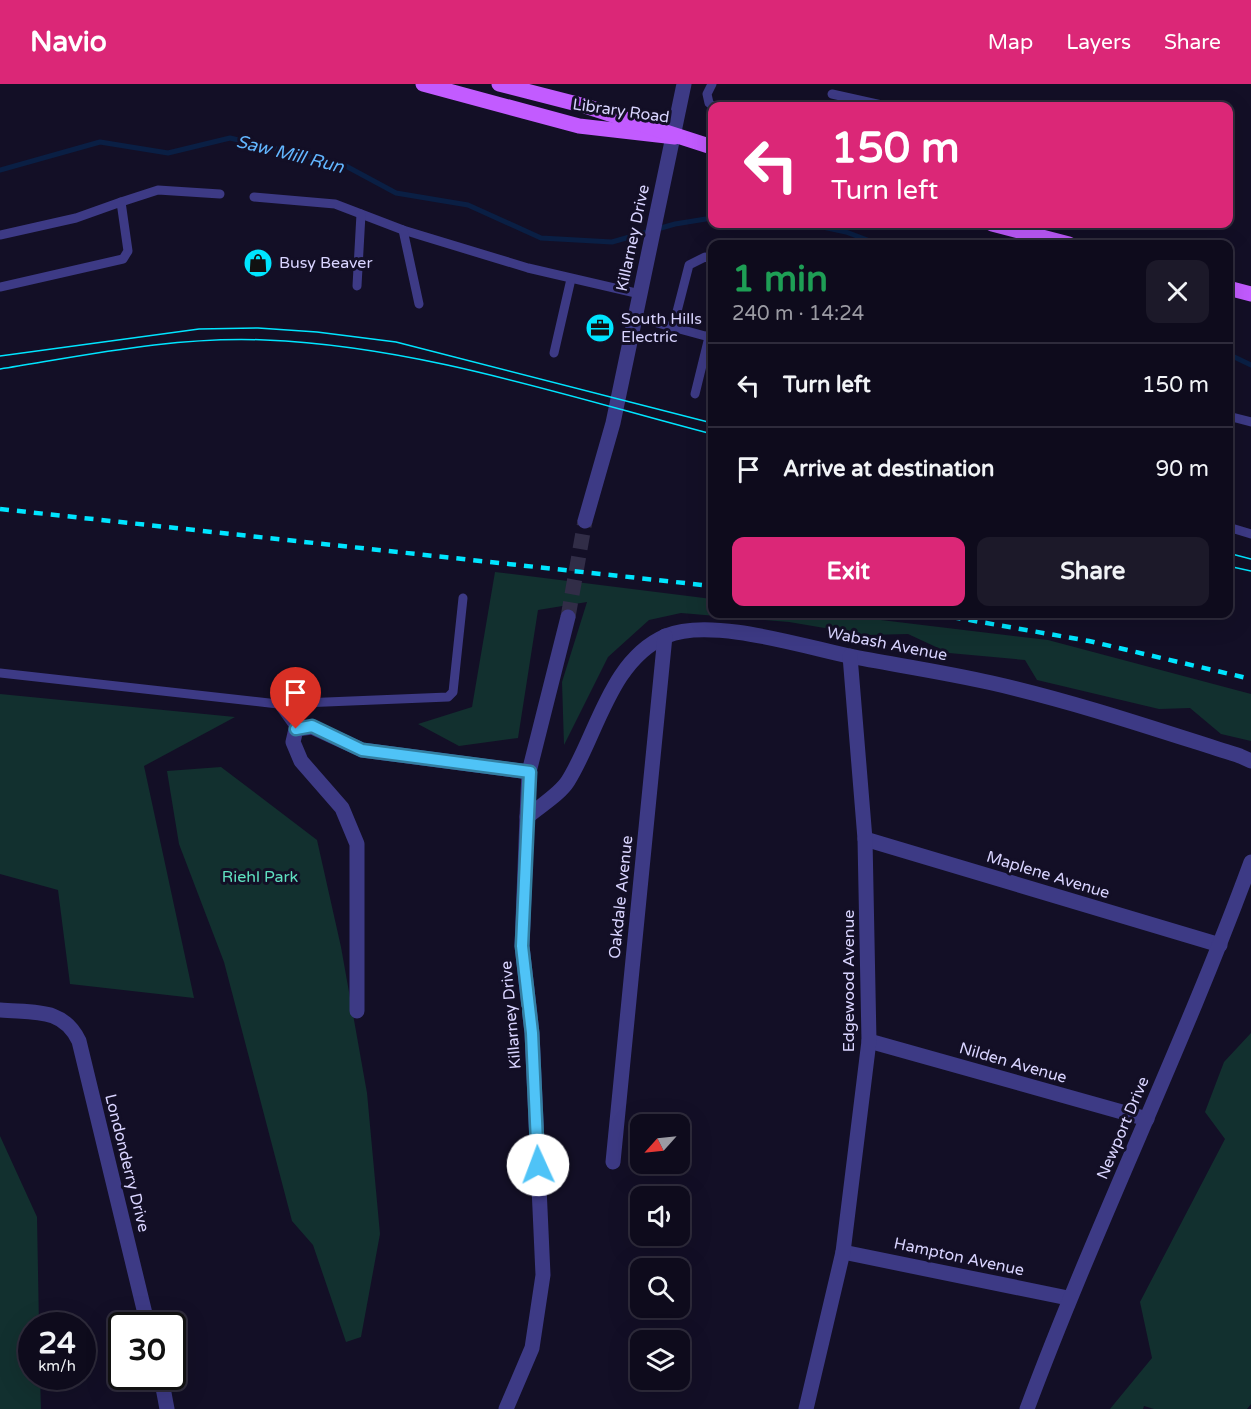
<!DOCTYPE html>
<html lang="en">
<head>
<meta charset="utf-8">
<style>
  :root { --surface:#0e0b1c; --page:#1c1929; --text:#f1f3f6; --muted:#9b9ba3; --line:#2e2b3b; --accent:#db2777 }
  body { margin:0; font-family:"Varela Round",sans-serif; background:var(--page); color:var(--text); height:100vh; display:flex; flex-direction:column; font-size:22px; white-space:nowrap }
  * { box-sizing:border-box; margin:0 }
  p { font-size:20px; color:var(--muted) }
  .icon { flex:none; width:33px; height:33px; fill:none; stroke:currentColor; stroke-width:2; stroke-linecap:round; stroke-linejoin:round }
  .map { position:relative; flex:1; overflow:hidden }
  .side { position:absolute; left:708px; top:156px; width:525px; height:378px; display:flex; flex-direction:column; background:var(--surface); border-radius:12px; box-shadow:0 6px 24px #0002,0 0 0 2px var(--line) }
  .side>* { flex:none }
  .banner { position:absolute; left:708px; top:18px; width:525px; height:126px; border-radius:12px; box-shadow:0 6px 24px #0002,0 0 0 2px var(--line); background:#db2777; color:#fff; overflow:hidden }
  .needle { width:39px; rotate:243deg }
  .fabs { position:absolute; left:630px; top:1030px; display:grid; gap:12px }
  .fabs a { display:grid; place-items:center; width:60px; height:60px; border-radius:12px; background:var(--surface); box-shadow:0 6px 24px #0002,0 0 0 2px var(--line); font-size:30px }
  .speed { position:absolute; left:18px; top:1228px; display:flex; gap:12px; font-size:30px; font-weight:700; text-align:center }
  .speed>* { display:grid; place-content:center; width:78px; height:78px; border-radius:50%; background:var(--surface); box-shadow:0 6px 24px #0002,0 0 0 2px var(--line); line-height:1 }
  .speed small { font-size:15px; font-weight:400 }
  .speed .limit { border:3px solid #111; border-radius:9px; background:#fff; color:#111 }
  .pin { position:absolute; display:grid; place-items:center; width:51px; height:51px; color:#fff; margin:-62px -26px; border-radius:50% 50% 50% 0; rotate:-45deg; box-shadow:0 0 6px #0007 }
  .pin .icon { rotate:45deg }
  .me { position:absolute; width:66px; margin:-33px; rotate:358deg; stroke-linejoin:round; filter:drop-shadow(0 0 4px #0008) }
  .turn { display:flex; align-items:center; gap:21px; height:126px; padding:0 24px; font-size:27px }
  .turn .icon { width:78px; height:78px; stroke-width:2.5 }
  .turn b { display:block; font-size:42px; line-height:51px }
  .round { display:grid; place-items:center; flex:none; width:63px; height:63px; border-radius:12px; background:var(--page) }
  .headline { display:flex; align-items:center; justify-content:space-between; height:102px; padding:0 24px }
  h1 { font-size:36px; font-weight:700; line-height:45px; color:#1e9e55 }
  .cta { display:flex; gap:12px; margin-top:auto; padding:12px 24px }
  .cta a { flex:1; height:69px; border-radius:12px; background:var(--accent); color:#fff; font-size:24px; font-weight:700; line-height:69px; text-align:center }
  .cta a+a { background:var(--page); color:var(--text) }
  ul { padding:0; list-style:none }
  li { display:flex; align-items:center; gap:18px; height:84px; padding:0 24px; border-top:2px solid var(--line) }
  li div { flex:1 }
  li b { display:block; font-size:22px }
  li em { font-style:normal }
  header { display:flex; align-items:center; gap:36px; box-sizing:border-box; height:84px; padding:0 30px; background:var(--accent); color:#fff }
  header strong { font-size:28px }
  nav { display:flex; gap:33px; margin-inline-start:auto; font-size:21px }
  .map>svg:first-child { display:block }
  .green { fill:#12302f }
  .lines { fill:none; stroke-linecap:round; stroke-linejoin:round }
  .stream { stroke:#0a1f44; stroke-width:5 }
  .minor-tunnel { stroke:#312d47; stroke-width:15; stroke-dasharray:15 8; stroke-linecap:butt }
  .service { stroke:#3d3a85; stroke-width:9 }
  .minor { stroke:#3d3a85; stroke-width:15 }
  .primary { stroke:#c25bff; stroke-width:15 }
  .tram { stroke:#00e5ff; stroke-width:1.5 }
  .rail { stroke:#00e5ff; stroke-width:4.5; stroke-dasharray:9 8; stroke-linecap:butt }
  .route-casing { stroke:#337fa1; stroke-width:15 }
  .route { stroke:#4fc3f7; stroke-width:10 }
  .labels { text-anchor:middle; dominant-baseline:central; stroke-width:6; stroke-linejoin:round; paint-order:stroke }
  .street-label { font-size:16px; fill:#d9d4ff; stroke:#130f26 }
  .poi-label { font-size:16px; fill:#d9d4ff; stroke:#130f26; text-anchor:start }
  .park-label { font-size:16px; fill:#5fe0c0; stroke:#130f26 }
  .water-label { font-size:18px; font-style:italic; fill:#62b6ff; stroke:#130f26 }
</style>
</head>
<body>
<header>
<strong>Navio</strong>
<nav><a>Map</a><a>Layers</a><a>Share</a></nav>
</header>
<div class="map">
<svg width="1251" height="1325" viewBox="0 0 1251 1325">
  <rect width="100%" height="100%" fill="#130f26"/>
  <g class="green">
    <polygon points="495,488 712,515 712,530 831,530 1048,556 1251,610 1251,657 1221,650 1190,624 1159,625 1037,596 1025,576 949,569 908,550 866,551 789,538 681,529 649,536 608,573 564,661 562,598 587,518 538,526 518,654 459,662 418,640 472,623"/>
    <polygon points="0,610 235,633 144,682 194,914 70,900 58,806 0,790"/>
    <polygon points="221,683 317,756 341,863 367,1009 380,1150 361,1253 346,1258 313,1161 292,1137 224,878 179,760 167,687"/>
    <polygon points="1251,949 1251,1320 1247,1325 1154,1325 1144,1322 1143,1325 1110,1325 1152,1274 1140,1218 1225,1055 1205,1028 1224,978"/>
    <polygon points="0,1052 37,1133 39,1242 32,1242 32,1293 40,1293 41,1325 0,1325"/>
  </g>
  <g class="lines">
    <g class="stream">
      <polyline points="0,86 100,58 168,69 230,54 344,81 396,109 468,121 541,154 612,158 675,140 712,134"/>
      <polyline points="809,140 846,148 878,160"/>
      <polyline points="1228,270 1251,281"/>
    </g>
    <polyline class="minor-tunnel" points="568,533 585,437"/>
    <g class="service">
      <polyline points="712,0 707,10 709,19 713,22"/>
      <polyline points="832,10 886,22"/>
      <polyline points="254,113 335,120 403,146 528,184 640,210"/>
      <polyline points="121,118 158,106 220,110"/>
      <polyline points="403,146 419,220"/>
      <polyline points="0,151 76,134 121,118 128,167 123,175 0,203"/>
      <polyline points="357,202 361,130"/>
      <polyline points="635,233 709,253 712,241"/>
      <polyline points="673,243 689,181 705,173 712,175"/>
      <polyline points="554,269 571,195"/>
      <polyline points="695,310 709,253"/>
      <polyline points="1228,332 1251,338"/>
      <polyline points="1228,443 1251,450"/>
      <polyline points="0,589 278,620 296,645"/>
      <polyline points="278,620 448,613 453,608 463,514"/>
    </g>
    <g class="minor">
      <polyline points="585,437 613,339 684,0"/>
      <path d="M527,733C540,722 560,710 568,697C597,651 610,576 666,552C710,533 802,562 849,572C896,581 944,588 992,599C1076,618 1158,646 1240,672L1251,677"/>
      <polyline points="865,755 1220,861"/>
      <path d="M0,926C33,929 63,923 79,957L148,1242"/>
      <polyline points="357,927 357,760 342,724 301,677 293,658 296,645 312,643 362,666 529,688"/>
      <polyline points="869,957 1147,1035"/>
      <polyline points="613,1078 665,552"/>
      <polyline points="843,1168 1068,1214"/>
      <polyline points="161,1293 167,1325"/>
      <polyline points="506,1325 532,1264 543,1191 532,949 522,862 527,733 529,688 568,533"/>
      <polyline points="806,1325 843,1168 869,957 865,755 850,572"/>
      <path d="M1027,1325C1096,1140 1183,963 1251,778"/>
    </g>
    <g class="primary">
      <polyline points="423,0 579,42 675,53"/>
      <polyline points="499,0 585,22 712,63"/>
      <polyline points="992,140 1069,160"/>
      <polyline points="1228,204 1251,210"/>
    </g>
    <g class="tram">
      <polyline points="0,272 199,245 258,244 317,248 396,258 712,339"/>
      <path d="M0,285C87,271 177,252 265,256C417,262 566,312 712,350"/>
      <polyline points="1228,469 1251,475"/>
      <polyline points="1228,482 1251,487"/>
    </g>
    <g class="rail">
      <polyline points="0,425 712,502"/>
      <polyline points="935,530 1089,557 1251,595"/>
    </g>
  </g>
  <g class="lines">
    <g class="route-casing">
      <polyline id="route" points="296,645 312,642 362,666 530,688 522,862 532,949 538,1081"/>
    </g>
    <use href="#route" class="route"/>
  </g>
  <defs>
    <g id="shop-disc" transform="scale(1.5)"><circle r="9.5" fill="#00e5ff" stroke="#130f26"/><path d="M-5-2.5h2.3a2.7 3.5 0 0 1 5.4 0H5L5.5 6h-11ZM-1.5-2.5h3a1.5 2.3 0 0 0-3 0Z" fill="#111"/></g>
    <g id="office-disc" transform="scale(1.5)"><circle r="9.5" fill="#00e5ff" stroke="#130f26"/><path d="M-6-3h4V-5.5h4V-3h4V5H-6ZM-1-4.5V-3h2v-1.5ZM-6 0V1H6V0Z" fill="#111"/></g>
  </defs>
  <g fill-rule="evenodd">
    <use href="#shop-disc" x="258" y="179"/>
    <use href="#office-disc" x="600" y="244"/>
  </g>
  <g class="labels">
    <g class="street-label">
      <text transform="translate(621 27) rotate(8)">Library Road</text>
      <text transform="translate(633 154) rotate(-78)">Killarney Drive</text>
      <text transform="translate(887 560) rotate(11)">Wabash Avenue</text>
      <text transform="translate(1048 791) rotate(17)">Maplene Avenue</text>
      <text transform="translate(621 813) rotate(-84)">Oakdale Avenue</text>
      <text transform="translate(849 897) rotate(-90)">Edgewood Avenue</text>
      <text transform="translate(511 931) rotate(-95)">Killarney Drive</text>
      <text transform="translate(1013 979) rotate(16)">Nilden Avenue</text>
      <text transform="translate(1123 1044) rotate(-67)">Newport Drive</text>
      <text transform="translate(127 1079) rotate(76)">Londonderry Drive</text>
      <text transform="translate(959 1173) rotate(12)">Hampton Avenue</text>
    </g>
    <g class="poi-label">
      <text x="279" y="179">Busy Beaver</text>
      <text x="621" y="235">South Hills<tspan x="621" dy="18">Electric</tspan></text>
    </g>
    <g class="park-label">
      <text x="260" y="793">Riehl Park</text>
    </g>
    <g class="water-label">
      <text transform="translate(290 70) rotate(14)">Saw Mill Run</text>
    </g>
  </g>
</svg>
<div class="fabs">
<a><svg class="needle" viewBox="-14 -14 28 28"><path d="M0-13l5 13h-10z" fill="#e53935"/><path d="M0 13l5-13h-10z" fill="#9b9ba3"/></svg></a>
<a><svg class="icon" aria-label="sound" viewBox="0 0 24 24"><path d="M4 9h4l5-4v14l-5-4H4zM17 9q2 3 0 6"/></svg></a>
<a><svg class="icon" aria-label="search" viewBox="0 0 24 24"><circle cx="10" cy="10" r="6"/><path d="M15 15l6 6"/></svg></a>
<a><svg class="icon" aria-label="layers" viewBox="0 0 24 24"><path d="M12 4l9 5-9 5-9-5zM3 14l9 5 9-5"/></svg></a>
</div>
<div class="speed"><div>24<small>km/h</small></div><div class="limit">30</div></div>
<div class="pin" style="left:296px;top:645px;background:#d93025"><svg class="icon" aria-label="arrive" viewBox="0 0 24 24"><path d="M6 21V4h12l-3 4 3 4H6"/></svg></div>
<svg class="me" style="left:538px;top:1081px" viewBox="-20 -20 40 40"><circle r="19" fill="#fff"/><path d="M0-13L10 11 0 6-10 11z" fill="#4fc3f7"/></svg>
<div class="banner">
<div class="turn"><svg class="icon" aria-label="left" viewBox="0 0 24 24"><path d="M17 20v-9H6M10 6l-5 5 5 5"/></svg><div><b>150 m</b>Turn left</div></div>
</div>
<section class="side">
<div class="headline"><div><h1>1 min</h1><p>240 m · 14:24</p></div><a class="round"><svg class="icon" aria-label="close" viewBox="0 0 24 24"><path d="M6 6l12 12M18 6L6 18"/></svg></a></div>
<ul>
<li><svg class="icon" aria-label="left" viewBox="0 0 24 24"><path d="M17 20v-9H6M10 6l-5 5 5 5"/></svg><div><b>Turn left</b></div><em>150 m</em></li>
<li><svg class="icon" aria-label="arrive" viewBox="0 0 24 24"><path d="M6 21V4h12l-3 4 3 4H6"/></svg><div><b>Arrive at destination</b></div><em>90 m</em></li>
</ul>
<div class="cta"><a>Exit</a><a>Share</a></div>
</section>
</div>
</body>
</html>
